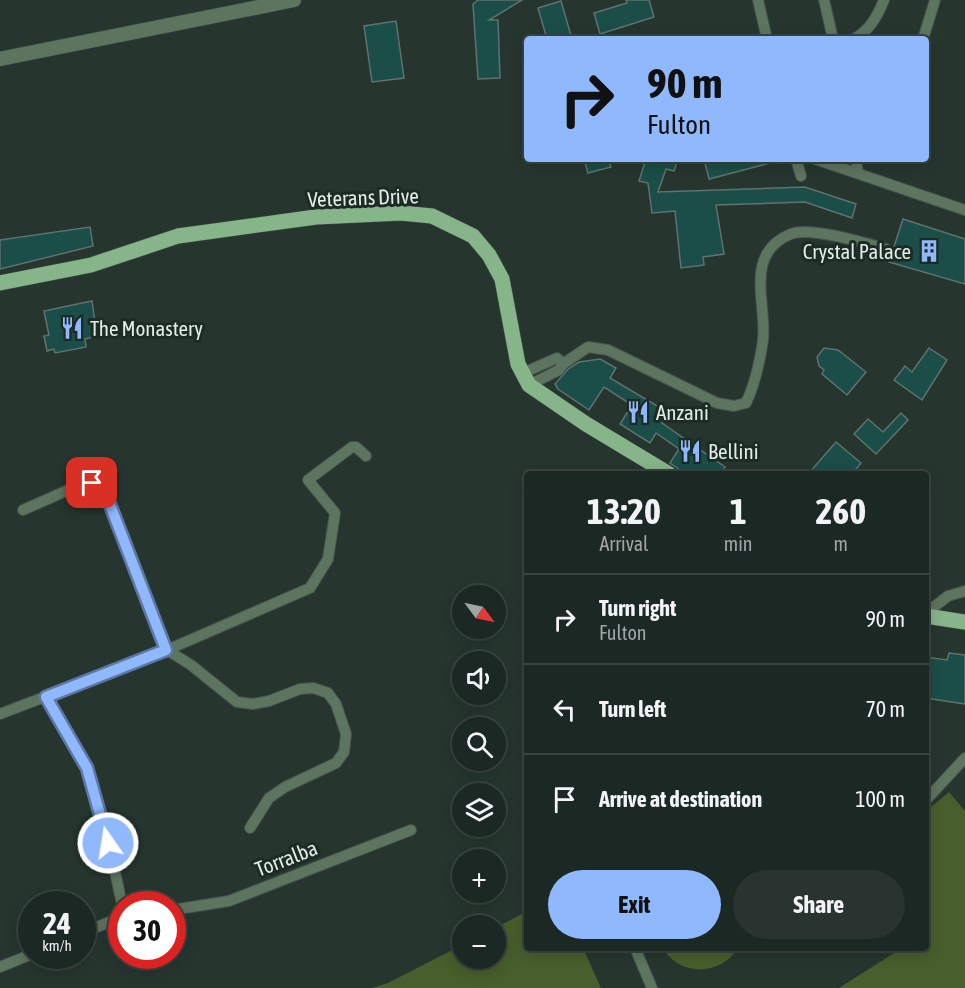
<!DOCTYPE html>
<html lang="en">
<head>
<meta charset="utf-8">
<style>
  :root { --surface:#1c2823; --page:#293430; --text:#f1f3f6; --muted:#a0a6a6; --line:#3a4441; --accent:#8fb8fd }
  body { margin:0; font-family:"Asap Condensed",sans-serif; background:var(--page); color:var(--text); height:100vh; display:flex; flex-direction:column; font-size:22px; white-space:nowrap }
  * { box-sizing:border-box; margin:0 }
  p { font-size:20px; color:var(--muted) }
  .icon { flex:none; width:33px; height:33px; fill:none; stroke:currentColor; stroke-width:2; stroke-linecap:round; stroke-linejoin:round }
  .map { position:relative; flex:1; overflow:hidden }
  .panel { position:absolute; left:524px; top:471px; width:405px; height:480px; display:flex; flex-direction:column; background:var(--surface); border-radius:6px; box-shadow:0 3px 15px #0003,0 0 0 2px var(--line) }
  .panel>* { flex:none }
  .banner { position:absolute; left:524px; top:36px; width:405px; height:126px; border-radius:6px; box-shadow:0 3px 15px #0003,0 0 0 2px var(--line); background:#8fb8fd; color:#111; overflow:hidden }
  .needle { width:39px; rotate:123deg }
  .controls { position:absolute; left:452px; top:585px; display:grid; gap:12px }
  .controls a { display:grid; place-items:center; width:54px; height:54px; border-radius:50%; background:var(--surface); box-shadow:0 3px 15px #0003,0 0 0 2px var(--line); font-size:30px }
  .speed { position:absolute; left:18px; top:891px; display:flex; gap:12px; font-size:30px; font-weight:700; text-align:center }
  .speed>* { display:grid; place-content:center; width:78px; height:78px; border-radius:50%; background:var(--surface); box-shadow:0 3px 15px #0003,0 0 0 2px var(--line); line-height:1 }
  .speed small { font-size:15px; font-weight:400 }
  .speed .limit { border:9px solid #d22; background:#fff; color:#111 }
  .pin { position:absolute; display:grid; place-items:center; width:51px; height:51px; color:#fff; margin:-26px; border-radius:12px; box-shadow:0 3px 9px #0006 }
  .me { position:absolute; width:66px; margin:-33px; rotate:347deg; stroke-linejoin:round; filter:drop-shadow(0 0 4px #0008) }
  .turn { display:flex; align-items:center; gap:21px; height:126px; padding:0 24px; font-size:27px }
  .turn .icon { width:78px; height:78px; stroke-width:2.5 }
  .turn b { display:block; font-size:42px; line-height:51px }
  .eta { display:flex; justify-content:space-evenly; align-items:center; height:102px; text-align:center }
  .eta b { font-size:36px; font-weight:700; line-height:42px }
  .cta { display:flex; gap:12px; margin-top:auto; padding:12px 24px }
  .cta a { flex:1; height:69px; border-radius:36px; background:var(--accent); color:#111; font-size:24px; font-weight:700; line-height:69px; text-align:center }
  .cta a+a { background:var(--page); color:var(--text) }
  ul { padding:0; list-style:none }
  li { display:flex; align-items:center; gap:18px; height:90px; padding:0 24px; border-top:2px solid var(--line) }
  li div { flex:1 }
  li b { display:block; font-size:22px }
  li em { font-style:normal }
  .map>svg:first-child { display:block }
  .green { fill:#485e2c }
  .building { fill:#1b4e48; stroke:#5e726f; stroke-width:1.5 }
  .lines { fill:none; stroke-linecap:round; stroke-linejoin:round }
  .minor-casing { stroke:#44534c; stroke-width:12 }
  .tertiary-casing { stroke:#44534c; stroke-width:15 }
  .primary-casing { stroke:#44534c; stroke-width:16 }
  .minor { stroke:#5d745f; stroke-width:10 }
  .tertiary { stroke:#5d745f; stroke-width:14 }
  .primary { stroke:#86b58a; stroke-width:15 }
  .route-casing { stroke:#5d78a4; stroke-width:15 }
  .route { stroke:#8fb8fd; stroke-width:10 }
  .labels { text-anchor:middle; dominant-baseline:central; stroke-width:6; stroke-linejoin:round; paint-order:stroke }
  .street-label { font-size:21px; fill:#e2ece7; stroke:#1c2c25 }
  .poi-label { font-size:21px; fill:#e2ece7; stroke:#1c2c25; text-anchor:start }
</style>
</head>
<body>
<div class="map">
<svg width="965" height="988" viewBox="0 0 965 988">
  <rect width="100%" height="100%" fill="#26362f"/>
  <g class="green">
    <polygon points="949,792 965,811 965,988 839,988 902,948 926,948 926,811"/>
    <polygon points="526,912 526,948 583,948 601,988 372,988 388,983 462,945 462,958 495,958 495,928"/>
    <path d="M663,948H738C721,976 679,977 663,948Z"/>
  </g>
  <g class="building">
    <polygon points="478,0 522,0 489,20 498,20 500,78 478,79 473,4"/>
    <polygon points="626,0 649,0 654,17 600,34 594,13 627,3"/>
    <polygon points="561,1 572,39 547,39 538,8"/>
    <polygon points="396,21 404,78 372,82 364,26"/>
    <polygon points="584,159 608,159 611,167 588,173"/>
    <polygon points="643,159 678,159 674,171 666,169 658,192 805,187 856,204 852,218 805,202 716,205 724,254 703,257 704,265 681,268 675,211 652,213 648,183 639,181 645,162"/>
    <polygon points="704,159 774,159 774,162 709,179"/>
    <polygon points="903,219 965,239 965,284 889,262"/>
    <polygon points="90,227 93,246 0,269 0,240"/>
    <polygon points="92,301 97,336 85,339 86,347 55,353 54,349 47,351 44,336 49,335 44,311"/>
    <polygon points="824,348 838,350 866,372 847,395 822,374 824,370 819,366 817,357"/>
    <polygon points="929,348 947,360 922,400 894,380 905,366 912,372"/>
    <polygon points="600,359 616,368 610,378 669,413 662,423 725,467 721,474 686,474 670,463 679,449 656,433 650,443 620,424 632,405 604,387 589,410 558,389 555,384 568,369 579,362"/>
    <polygon points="901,413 908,420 876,454 854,434 868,419 883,432"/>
    <polygon points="836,442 861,463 852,474 808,474"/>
    <polygon points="949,653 965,655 965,704 926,698 926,657 947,660"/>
  </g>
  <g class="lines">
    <g class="minor-casing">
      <g id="minor">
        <polyline points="758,0 767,39"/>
        <polyline points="824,0 833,39"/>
        <path d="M854,39C870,30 877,17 884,0"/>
        <polyline points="923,39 935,0"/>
        <polyline points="796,159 801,176"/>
        <polyline points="815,159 965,210"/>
        <polyline points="856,159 858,173"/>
        <polyline points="523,373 557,358 563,364"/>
        <path d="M529,385L559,370L563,364L588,347L608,350L717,403L734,406L746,403C755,384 760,361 763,340C767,304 743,253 791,234C810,226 865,243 886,249"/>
        <polyline points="23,510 84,483 101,486 110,502 167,650 191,665 237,702 253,704 269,701 300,689 313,688 328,693 336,704 346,734 344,752 336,763 285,787 269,798 250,828"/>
        <polyline points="926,613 948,596 965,591"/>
        <polyline points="46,697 87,768 106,831 122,904"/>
        <polyline points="0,714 167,650 310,588 328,559 335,513 308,480 352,447 356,447 366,456"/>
        <polyline points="926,800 965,758"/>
        <polyline points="172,910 229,901 411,830"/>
        <polyline points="82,933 122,917"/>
        <polyline points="635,948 652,988"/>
        <polyline points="146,956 147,957"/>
        <polyline points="0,967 32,954"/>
      </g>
    </g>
    <g class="tertiary-casing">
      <polyline id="tertiary" points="0,59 294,0"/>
    </g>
    <g class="primary-casing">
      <g id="primary">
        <polyline points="0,283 91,265 178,236 316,217 401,213 432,216 473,236 489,255 502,279 518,364 529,385 586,424 669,474"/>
        <polyline points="926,616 965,622"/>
      </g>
    </g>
    <use href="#minor" class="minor"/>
    <use href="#tertiary" class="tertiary"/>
    <use href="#primary" class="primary"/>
  </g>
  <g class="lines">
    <g class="route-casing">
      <polyline id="route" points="92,483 104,489 166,650 46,697 87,768 108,843"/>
    </g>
    <use href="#route" class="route"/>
  </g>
  <defs>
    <g id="building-bare" transform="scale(1.8)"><path d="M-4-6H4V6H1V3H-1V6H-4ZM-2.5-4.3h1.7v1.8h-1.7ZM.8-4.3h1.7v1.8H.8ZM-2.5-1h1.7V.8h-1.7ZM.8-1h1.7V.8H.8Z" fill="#8fb8fd" stroke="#1c2c25" stroke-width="2.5" paint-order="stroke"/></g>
    <g id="restaurant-bare" transform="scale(1.8)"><path d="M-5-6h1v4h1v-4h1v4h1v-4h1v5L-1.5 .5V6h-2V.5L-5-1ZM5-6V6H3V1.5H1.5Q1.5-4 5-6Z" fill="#8fb8fd" stroke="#1c2c25" stroke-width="2.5" paint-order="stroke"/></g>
  </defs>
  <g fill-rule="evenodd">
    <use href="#building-bare" x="929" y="251"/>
    <use href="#restaurant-bare" x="72" y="328"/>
    <use href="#restaurant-bare" x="638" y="412"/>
    <use href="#restaurant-bare" x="690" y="451"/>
  </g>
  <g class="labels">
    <g class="street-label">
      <text transform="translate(363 197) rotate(-2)">Veterans Drive</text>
      <text transform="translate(286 858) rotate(-21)">Torralba</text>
    </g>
    <g class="poi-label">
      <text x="911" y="251" text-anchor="end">Crystal Palace</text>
      <text x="90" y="328">The Monastery</text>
      <text x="656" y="412">Anzani</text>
      <text x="708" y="451">Bellini</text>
    </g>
  </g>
</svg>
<div class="controls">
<a><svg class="needle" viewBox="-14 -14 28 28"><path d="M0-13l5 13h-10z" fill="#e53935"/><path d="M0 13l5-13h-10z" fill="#a0a6a6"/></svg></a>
<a><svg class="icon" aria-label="sound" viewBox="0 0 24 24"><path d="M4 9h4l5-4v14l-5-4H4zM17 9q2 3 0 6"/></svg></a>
<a><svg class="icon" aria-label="search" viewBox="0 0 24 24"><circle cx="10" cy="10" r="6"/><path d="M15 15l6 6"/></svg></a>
<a><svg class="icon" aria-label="layers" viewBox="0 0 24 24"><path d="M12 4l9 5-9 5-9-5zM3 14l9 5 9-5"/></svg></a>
<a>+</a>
<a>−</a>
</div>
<div class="speed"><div>24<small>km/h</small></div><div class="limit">30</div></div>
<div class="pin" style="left:92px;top:483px;background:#d93025"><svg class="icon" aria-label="arrive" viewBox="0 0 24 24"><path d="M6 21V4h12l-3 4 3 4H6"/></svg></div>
<svg class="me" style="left:108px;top:843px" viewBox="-20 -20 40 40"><circle r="17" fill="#8fb8fd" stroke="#fff" stroke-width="3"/><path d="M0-11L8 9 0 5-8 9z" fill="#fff"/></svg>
<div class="banner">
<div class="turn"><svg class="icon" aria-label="right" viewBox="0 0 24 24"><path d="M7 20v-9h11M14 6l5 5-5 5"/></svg><div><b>90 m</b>Fulton</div></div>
</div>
<section class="panel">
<div class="eta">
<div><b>13:20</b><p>Arrival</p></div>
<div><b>1</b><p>min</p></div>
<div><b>260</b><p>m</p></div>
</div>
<ul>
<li><svg class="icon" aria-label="right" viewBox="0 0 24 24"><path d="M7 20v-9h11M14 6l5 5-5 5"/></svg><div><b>Turn right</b><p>Fulton</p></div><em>90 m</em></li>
<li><svg class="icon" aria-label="left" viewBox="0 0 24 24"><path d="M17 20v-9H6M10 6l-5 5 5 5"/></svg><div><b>Turn left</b></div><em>70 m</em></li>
<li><svg class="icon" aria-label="arrive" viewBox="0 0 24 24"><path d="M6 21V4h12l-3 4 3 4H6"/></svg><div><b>Arrive at destination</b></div><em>100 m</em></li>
</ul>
<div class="cta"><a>Exit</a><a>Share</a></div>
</section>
</div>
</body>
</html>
